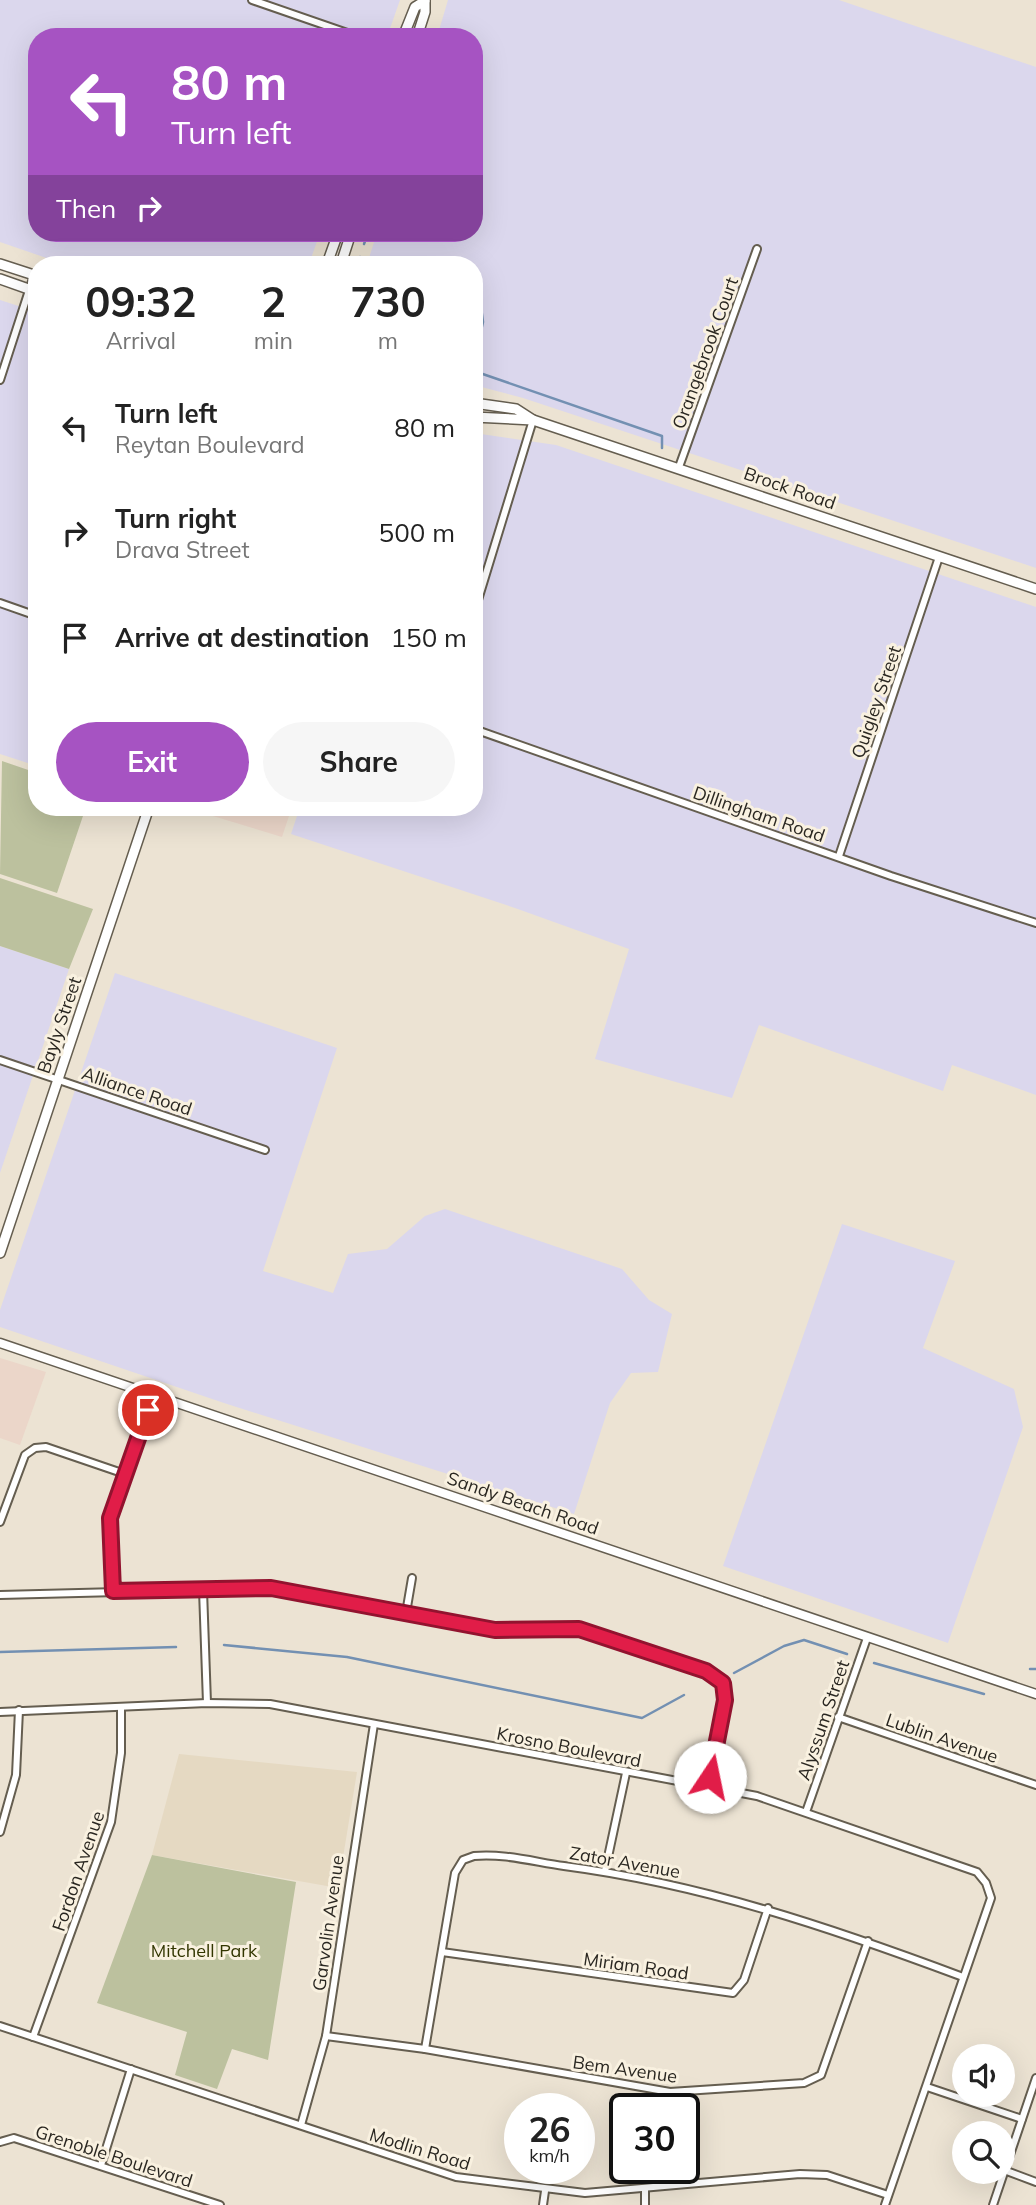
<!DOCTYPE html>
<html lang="en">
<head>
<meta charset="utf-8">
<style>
  :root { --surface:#fff; --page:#f6f6f6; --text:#222; --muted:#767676; --accent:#a653c2 }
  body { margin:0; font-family:Mulish,sans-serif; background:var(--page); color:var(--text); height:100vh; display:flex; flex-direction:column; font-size:26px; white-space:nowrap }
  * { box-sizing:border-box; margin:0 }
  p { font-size:23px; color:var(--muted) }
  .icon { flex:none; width:38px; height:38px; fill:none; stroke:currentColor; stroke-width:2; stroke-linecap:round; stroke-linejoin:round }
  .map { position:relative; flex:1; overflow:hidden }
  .panel { position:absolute; left:28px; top:256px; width:455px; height:560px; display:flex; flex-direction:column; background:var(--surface); border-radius:28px; box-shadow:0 7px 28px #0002 }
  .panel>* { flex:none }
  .banner { position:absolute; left:28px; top:28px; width:455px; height:214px; border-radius:28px; box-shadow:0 7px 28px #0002; background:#a653c2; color:#fff; overflow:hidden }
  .controls { position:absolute; left:952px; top:2044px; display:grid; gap:14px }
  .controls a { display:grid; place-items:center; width:63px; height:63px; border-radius:50%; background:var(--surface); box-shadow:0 7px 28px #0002; font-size:35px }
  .speed { position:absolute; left:504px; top:2093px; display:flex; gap:14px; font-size:35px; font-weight:700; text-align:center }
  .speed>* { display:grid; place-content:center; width:91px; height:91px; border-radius:50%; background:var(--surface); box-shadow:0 7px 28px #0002; line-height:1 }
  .speed small { font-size:18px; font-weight:400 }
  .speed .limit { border:4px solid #111; border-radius:10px; background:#fff; color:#111 }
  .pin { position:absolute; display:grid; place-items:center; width:60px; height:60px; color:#fff; margin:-30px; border:4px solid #fff; border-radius:50%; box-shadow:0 2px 7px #0007 }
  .me { position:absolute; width:77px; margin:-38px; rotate:11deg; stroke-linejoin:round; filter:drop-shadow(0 0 5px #0008) }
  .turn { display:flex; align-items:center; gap:24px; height:147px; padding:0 28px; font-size:32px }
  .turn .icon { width:91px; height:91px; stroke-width:2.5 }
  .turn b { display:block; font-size:49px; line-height:60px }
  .then { display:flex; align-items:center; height:66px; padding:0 28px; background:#0003; gap:14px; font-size:26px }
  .eta { display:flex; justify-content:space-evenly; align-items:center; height:119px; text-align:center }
  .eta b { font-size:42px; font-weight:700; line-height:49px }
  .button { display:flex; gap:14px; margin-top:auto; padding:14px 28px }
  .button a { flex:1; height:80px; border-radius:42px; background:var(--accent); color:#fff; font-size:28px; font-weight:700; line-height:80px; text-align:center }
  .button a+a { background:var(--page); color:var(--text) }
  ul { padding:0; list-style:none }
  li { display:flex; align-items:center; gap:21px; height:105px; padding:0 28px }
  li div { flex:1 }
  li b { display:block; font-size:26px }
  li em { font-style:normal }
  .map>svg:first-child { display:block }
  .commercial { fill:#ebd6c9 }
  .industrial { fill:#dbd7ed }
  .built { fill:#e5d9c2 }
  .green { fill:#bcc19e }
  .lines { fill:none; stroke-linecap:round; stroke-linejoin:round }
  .stream { stroke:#7390b2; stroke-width:2.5 }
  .minor-casing { stroke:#655e50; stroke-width:10 }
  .tertiary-casing { stroke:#655e50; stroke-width:11 }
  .secondary-casing { stroke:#655e50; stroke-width:12 }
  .minor { stroke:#fff; stroke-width:6 }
  .tertiary { stroke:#fff; stroke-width:8 }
  .secondary { stroke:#fff; stroke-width:9 }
  .route-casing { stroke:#92132f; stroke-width:18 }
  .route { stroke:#e11d48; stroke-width:12 }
  .labels { text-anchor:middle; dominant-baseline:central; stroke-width:6; stroke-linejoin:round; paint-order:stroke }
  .street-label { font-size:18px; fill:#2a2721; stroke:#f9f1e0 }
  .park-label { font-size:18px; fill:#323600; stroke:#f9f1e0 }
</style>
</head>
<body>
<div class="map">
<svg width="1036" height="2205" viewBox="0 0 1036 2205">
  <rect width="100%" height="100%" fill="#ece3d3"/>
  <g class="commercial">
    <polygon points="183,807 292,807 282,837"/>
    <polygon points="0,1358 46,1372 20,1445 0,1438"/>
  </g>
  <g class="industrial">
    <polygon points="0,0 400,0 387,37 37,37 37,233 320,233 309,264 64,264 0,242"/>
    <polygon points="448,0 839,0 1036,67 1036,568 523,398 474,385 474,330 479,315 474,313 474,264 367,264 377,233 474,233 474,37 437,37"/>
    <polygon points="0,300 37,312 37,766 0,754"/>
    <polygon points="474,433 556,445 1036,607 1036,1095 952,1065 943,1091 759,1025 732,1098 595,1059 629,949 515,908 291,834 300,807 474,807"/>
    <polygon points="0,946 69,969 0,1173"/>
    <polygon points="115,973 337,1048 263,1271 333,1293 348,1254 387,1249 425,1216 445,1209 622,1269 649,1300 672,1314 658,1372 631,1373 610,1403 574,1514 224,1403 0,1327 0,1310"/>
    <polygon points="842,1224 955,1261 923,1348 1014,1389 1023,1427 948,1643 723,1566"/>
  </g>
  <polygon class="built" points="179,1754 357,1772 338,1888 152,1855"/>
  <g class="green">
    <polygon points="2,761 37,773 37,807 86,807 57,893 0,874"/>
    <polygon points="0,878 93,909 69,969 0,946"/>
    <polygon points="152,1855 296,1882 268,2060 232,2049 217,2089 175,2075 187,2032 97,2003"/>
  </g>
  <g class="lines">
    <g class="stream">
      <polyline points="364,244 368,233"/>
      <polyline points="360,257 359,260 370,264"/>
      <polyline points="474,304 481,307 483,322 474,363"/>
      <polyline points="474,371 662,436 662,448"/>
      <polyline points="224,1645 347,1657 642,1718 684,1695"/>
      <polyline points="0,1652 176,1647"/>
      <polyline points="874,1663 984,1694"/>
      <polyline points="1030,1669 1036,1669"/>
      <polyline points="734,1673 784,1646 804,1640 847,1654"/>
    </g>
    <g class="minor-casing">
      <g id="minor">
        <polyline points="252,0 359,37"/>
        <polyline points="0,380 34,275"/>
        <polyline points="679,467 757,249"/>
        <polyline points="0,603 37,616"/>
        <polyline points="474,613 533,420"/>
        <polyline points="474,729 891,876 1036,923"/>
        <polyline points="839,856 939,557"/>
        <polyline points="0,1060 265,1150"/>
        <polyline points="0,1522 25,1455 35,1448 46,1447 125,1474"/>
        <polyline points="203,1590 207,1703"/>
        <polyline points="113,1591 110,1518 153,1393"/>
        <polyline points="0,1595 271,1588 495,1630 579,1629 706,1671 723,1683 725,1700 708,1787"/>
        <polyline points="406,1613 412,1578"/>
        <polyline points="0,1712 207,1703 270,1704 757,1796 977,1872 986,1883 991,1898 885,2205"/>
        <polyline points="838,1717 1036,1785"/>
        <polyline points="806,1812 867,1638"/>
        <polyline points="0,1832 16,1775 19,1710"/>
        <polyline points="605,1871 626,1773"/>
        <polyline points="442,1952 733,1993 744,1980 768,1908"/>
        <polyline points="0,2026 456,2177 585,2193 800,2174 827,2175 888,2195"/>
        <polyline points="326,2036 425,2049 670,2092 804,2083 821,2075 868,1941"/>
        <polyline points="33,2037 111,1822 121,1753 121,1707"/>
        <path d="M425,2049L455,1873L463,1860L474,1856C503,1853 535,1862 564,1866C702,1884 832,1928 963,1977"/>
        <polyline points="927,2087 1022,2119"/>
        <polyline points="670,2092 672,2109"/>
        <polyline points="301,2125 326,2036 374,1724"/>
        <polyline points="0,2142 14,2138 220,2205"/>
        <polyline points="101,2165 131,2069"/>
        <polyline points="678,2168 680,2184"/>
        <polyline points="1004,2170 1036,2182"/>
        <polyline points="543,2205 545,2191"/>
        <polyline points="645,2205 645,2189"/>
        <polyline points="993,2205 1036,2078"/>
      </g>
    </g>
    <g class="tertiary-casing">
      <polyline id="tertiary" points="0,1343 1036,1694"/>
    </g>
    <g class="secondary-casing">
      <g id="secondary">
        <polyline points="403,37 415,7 425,1"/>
        <polyline points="417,37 425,12 425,0"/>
        <polyline points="0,264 37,276"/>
        <polyline points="327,264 338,233"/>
        <polyline points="341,264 351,233"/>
        <polyline points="0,279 37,292"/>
        <polyline points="474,403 516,409 533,420 1036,589"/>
        <polyline points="474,417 533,420"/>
        <polyline points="0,1253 149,807"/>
      </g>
    </g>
    <use href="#minor" class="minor"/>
    <use href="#tertiary" class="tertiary"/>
    <use href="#secondary" class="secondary"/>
  </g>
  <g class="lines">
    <g class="route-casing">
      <polyline id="route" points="148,1410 110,1518 113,1591 271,1588 495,1630 579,1629 706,1671 723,1683 725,1700 710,1777"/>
    </g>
    <use href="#route" class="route"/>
  </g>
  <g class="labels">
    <g class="street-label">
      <text transform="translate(705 353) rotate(-70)">Orangebrook Court</text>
      <text transform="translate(790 488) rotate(19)">Brock Road</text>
      <text transform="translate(876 702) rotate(-71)">Quigley Street</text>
      <text transform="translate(759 814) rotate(19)">Dillingham Road</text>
      <text transform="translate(59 1025) rotate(-71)">Bayly Street</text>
      <text transform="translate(137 1091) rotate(19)">Alliance Road</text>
      <text transform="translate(523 1503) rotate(19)">Sandy Beach Road</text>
      <text transform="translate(823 1720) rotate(-71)">Alyssum Street</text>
      <text transform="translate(942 1738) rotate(19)">Lublin Avenue</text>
      <text transform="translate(569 1747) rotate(11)">Krosno Boulevard</text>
      <text transform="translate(625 1862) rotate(10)">Zator Avenue</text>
      <text transform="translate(78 1871) rotate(-71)">Fordon Avenue</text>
      <text transform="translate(328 1923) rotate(-82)">Garvolin Avenue</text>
      <text transform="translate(636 1966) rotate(8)">Miriam Road</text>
      <text transform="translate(625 2069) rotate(8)">Bem Avenue</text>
      <text transform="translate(420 2149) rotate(17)">Modlin Road</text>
      <text transform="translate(114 2156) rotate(18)">Grenoble Boulevard</text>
    </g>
    <g class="park-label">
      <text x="204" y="1950">Mitchell Park</text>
    </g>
  </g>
</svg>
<div class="controls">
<a><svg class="icon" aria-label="sound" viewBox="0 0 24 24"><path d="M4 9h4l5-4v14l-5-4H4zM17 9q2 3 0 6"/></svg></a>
<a><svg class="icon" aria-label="search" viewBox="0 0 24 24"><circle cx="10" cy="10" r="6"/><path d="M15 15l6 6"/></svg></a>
</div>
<div class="speed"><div>26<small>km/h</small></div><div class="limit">30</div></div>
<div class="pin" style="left:148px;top:1410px;background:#d93025"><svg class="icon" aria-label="arrive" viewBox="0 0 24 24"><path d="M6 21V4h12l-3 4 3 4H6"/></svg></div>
<svg class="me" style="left:710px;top:1777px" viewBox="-20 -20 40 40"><circle r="19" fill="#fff"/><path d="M0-13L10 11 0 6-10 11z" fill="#e11d48"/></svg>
<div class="banner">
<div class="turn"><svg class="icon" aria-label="left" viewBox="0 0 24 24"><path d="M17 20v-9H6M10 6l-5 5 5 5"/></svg><div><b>80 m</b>Turn left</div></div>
<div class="then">Then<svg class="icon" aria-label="right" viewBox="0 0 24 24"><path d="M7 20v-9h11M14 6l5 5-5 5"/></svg></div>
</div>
<section class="panel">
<div class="eta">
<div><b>09:32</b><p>Arrival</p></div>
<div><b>2</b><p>min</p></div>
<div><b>730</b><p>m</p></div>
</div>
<ul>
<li><svg class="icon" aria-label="left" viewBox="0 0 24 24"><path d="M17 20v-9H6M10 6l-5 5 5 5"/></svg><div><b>Turn left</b><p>Reytan Boulevard</p></div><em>80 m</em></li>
<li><svg class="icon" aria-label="right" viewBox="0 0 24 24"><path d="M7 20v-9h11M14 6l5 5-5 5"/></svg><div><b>Turn right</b><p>Drava Street</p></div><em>500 m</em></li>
<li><svg class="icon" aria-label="arrive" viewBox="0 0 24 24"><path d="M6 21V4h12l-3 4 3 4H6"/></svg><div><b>Arrive at destination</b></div><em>150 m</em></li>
</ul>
<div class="button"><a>Exit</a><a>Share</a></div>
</section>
</div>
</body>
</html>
